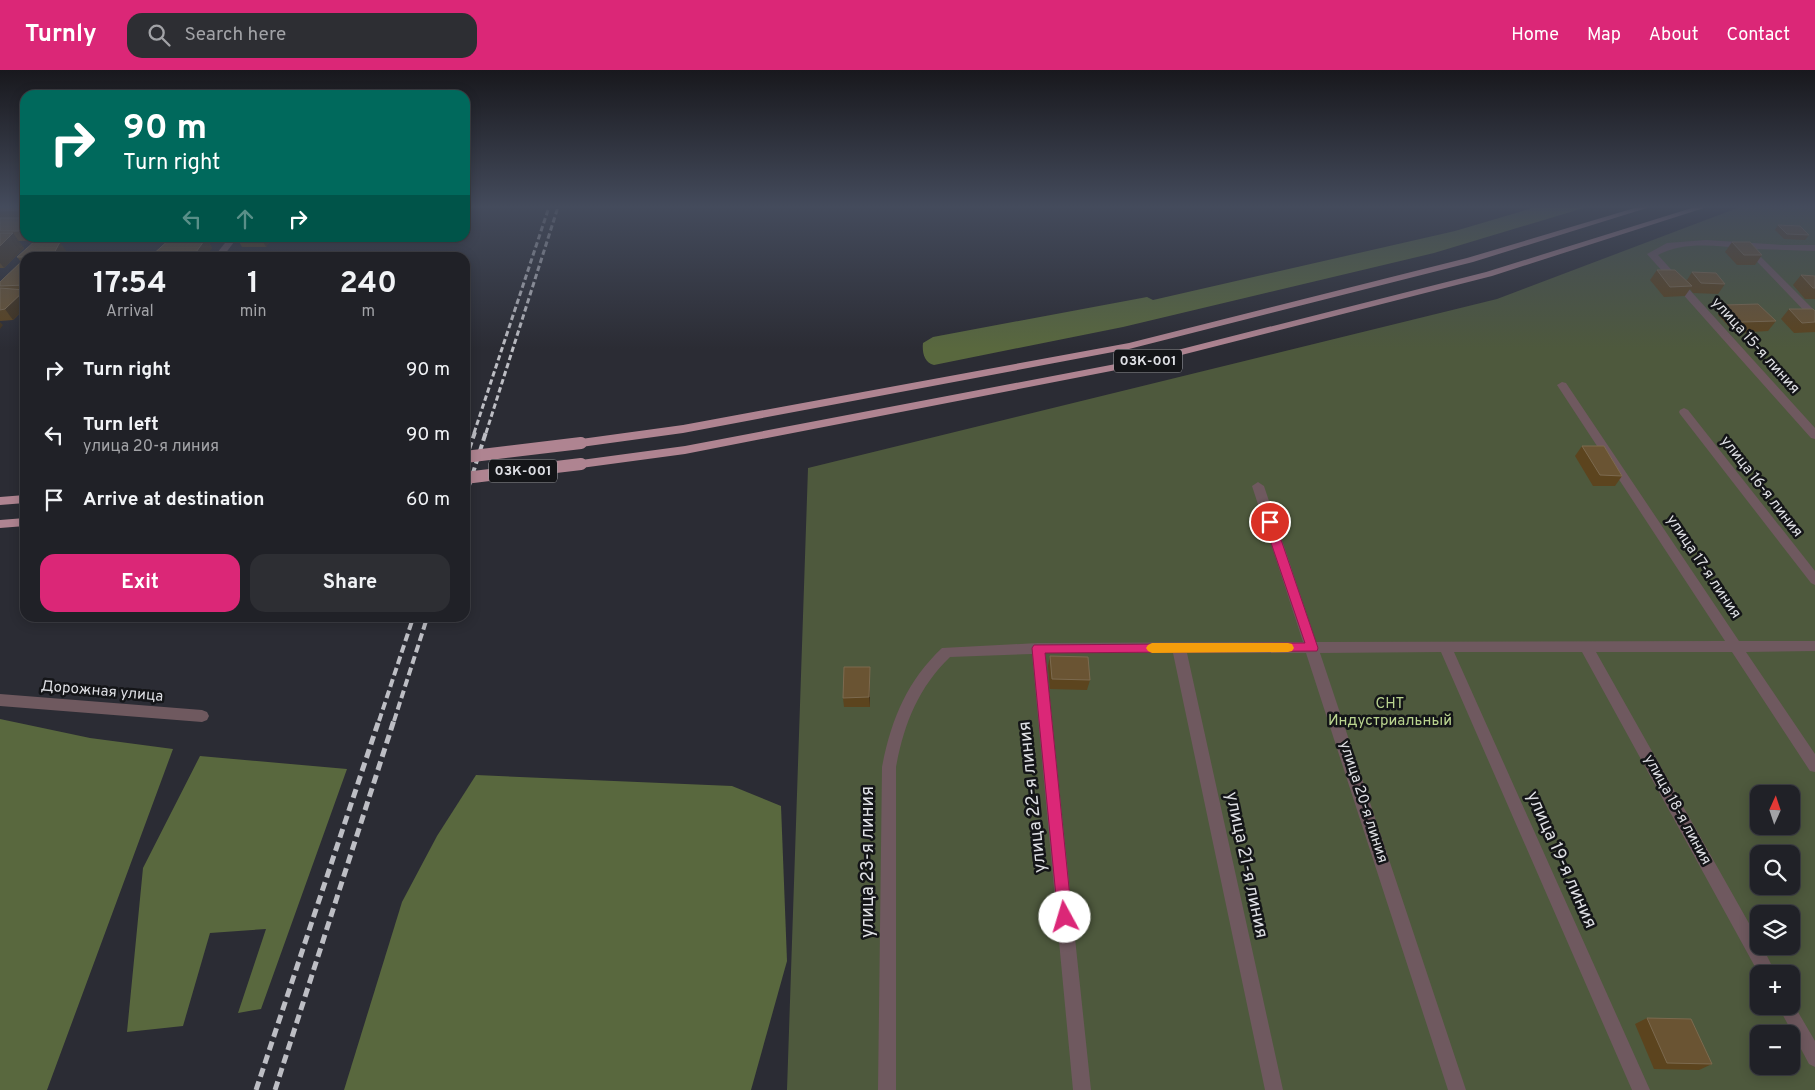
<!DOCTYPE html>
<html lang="en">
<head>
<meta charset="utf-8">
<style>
  :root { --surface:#202127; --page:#2d2e33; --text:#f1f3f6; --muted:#a2a3a7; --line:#3d3e44; --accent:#db2777 }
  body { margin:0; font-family:Overpass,sans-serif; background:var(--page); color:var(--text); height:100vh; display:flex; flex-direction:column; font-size:19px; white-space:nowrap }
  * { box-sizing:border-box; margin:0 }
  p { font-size:16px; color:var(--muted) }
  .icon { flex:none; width:28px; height:28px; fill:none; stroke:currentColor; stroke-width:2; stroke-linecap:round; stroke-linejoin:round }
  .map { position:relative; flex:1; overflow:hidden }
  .details { position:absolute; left:20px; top:182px; width:450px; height:370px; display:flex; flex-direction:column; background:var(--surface); border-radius:15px; box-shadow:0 2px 12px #0003,0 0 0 1px var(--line) }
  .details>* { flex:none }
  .hud { position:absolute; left:20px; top:20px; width:450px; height:152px; border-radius:15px; box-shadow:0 2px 12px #0003,0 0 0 1px var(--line); background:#00695c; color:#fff; overflow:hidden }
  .needle { width:32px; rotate:3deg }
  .fabs { position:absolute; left:1750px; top:715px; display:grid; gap:10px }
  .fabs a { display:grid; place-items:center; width:50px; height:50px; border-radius:10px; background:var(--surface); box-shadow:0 2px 12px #0003,0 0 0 1px var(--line); font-size:25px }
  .pin { position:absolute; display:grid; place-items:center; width:42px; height:42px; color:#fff; margin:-21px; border:2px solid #fff; border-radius:50%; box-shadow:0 1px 5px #0007 }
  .me { position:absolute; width:55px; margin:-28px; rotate:354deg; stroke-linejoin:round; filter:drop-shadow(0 0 4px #0008) }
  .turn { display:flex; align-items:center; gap:18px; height:105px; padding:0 20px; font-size:22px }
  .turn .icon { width:65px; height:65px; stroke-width:2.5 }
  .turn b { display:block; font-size:35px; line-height:42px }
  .lanes { display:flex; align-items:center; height:48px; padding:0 20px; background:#0003; justify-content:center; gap:25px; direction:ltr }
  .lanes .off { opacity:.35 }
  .eta { display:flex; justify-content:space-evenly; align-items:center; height:85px; text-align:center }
  .eta b { font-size:30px; font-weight:700; line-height:35px }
  .cta { display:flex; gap:10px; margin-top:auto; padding:10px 20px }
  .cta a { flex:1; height:58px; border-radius:15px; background:var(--accent); color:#fff; font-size:20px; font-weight:700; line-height:58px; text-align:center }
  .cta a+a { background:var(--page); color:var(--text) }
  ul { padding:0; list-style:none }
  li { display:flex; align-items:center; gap:15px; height:65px; padding:0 20px }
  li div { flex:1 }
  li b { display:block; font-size:19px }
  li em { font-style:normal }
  header { display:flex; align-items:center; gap:30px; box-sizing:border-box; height:70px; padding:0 25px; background:var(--accent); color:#fff }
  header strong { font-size:24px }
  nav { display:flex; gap:28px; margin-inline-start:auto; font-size:18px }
  .search { width:350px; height:45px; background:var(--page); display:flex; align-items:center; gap:12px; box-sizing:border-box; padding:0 18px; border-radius:15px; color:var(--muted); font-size:19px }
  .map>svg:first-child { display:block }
  .green { fill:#4e593d; fill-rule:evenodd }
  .forest { fill:#59683e }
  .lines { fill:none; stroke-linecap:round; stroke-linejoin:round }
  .street { fill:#6f595f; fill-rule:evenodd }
  .primary { fill:#af8491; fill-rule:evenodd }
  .rail-far2 { stroke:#bdbec4; stroke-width:3; stroke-dasharray:5.5 3; stroke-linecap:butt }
  .rail-far1 { stroke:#bdbec4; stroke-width:4; stroke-dasharray:8 4; stroke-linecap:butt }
  .rail { stroke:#bdbec4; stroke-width:5; stroke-dasharray:9 5; stroke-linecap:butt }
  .primary-bridge { stroke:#af8491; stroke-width:12 }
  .wall { fill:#5c441e }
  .shaded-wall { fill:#42331e }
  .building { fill:#6a5433; stroke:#7c6a4f }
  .route { fill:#db2777; stroke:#8e194d }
  .slow { fill:#f59e0b }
  .labels { text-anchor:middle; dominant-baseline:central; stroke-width:5; stroke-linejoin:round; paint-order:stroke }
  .shield { fill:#141518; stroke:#a1a2a7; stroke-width:1 }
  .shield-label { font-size:14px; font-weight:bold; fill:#dedfe4 }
  .street-label { font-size:15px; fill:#dedfe4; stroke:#141518 }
  .park-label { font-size:15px; fill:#bad48f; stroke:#141518 }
  .near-street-label { font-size:18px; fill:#dedfe4; stroke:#141518 }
</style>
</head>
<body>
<header>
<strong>Turnly</strong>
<div class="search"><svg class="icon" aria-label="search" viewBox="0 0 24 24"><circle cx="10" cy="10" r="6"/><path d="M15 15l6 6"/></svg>Search here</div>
<nav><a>Home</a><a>Map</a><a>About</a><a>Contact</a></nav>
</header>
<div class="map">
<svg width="1815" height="1020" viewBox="0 0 1815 1020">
  <rect width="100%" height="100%" fill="#2b2c34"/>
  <path class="green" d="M1740,137H1815V1020H787L808,398L1497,229ZM1759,724H1791V756H1759ZM1759,784H1791V816H1759ZM1759,844H1791V876H1759ZM1759,904H1791V936H1759ZM1759,964H1791V996H1759Z"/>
  <g class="forest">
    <path d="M1536,137H1587L1434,183L1123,257L934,295C924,293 922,282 923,273L933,267L1147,227L1153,230L1455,161Z"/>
    <polygon points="0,649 90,668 173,679 47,1020 0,1020"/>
    <polygon points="200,686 347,699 261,939 238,943 266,859 210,863 183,956 127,962 143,798"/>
    <polygon points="476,705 732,716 781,736 787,891 751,1020 344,1020 402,832 437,766"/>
  </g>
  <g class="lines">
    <g class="street">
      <polygon points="41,168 49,168 32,188 25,188 25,190 23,190 23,186"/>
      <polygon points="229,168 237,168 222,188 213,188"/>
      <path d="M1706,170L1782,175H1815V181L1753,179L1815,241V250L1812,249L1744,178C1716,176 1683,171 1658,185L1815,358V369L1811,368L1647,184L1667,173Z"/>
      <path d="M1562,312L1566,313L1739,571H1815V581L1746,582L1815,684V702L1810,701L1732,582H1596L1759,871V876H1762L1776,904H1759L1582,582H1454L1650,1020H1632L1441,582L1320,583L1466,1020H1448L1306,583H1187L1283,1020H1265L1173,583H1045L1091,1020H1073L1032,584L950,587C918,618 904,654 896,697V1020H878L882,697C891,650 907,611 942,578L1038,573L1303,572L1252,416L1258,412L1264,416L1316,572L1725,571L1557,315Z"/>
      <polygon points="1684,338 1688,340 1815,501 1815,515 1811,513 1680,344 1679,342 1680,340"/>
      <polygon points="0,624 202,640 207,642 209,646 207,650 202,652 0,636"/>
      <polygon points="1791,930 1815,971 1815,997 1809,994 1778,936 1791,936"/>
    </g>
    <g class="primary">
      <polygon points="1638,137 1650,137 1473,192 1129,279 683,363 581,377 575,373 581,369 683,355 1129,273 1467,188"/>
      <polygon points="1695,137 1707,137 1492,206 1142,295 685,384 581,398 575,394 581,390 685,376 1142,289 1486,202"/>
      <polygon points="25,425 25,433 0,435 0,427"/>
      <polygon points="25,448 25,456 0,458 0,450"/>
    </g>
    <g class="rail-far2">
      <polyline points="474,363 549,137"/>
      <polyline points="486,363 558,137"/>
    </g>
    <g class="rail-far1">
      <polyline points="465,391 475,362"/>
      <polyline points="465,428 486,362"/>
      <polyline points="379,651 413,548"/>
      <polyline points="394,651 427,548"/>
    </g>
    <g class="rail">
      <polyline points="256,1020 379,650"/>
      <polyline points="275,1020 394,650"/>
    </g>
    <g class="primary-bridge">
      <polyline points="465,387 581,373"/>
      <polyline points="465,408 581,394"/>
    </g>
  </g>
  <g class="wall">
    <polygon points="0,137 25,137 25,168 30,168 26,171 18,171 24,178 4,198 0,198"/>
    <polygon points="1778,155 1809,165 1805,170 1784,169 1775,160"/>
    <polygon points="56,168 97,168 94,172 58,171"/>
    <polygon points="171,168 218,168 216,170 208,171 212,178"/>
    <polygon points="237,168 272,168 266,177 242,177"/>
    <polygon points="1732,172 1762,185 1755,195 1737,195 1725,182"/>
    <polygon points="67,182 64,188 25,188 25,238 13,250 0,251 0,212 21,192 17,187"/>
    <polygon points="1657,200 1687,210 1692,202 1725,214 1718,224 1693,223 1690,219 1685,226 1664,227 1650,210"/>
    <polygon points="1801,205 1815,206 1815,229 1805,229 1793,215"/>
    <polygon points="1725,235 1776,251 1768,261 1735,263 1718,245"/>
    <polygon points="1789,239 1815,241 1815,262 1794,263 1781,249"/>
    <polygon points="1582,376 1622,406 1615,416 1593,416 1575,386"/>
    <polygon points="1050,586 1090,610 1087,620 1050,619 1048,596"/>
    <polygon points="870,597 870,637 844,637 843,628"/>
    <polygon points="1647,948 1712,994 1699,1000 1654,999 1635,954"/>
  </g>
  <g class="shaded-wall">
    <polygon points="25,155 25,168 30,168 26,171 19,161"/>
    <polygon points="13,163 24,178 4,198 0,193 0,176"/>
    <polygon points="91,168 97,168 94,172"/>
    <polygon points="206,168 212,178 206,188 192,188"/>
    <polygon points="261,168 272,168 266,177"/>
    <polygon points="60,172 67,182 64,188 53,188 52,187"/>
    <polygon points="25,220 25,238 13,250 5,239"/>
    <polygon points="0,252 3,255 0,259"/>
    <polygon points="870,597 870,637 869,627"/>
  </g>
  <g class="building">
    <polygon points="0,137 25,137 25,140 0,141"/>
    <polygon points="0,148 25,148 25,155 19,161 0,161"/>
    <polygon points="1778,155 1800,156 1809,165 1787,164"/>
    <polygon points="0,163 13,163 0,176"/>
    <polygon points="171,168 206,168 192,188 150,187"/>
    <polygon points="36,170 60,172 52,187 17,187"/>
    <polygon points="1732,172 1750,172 1762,185 1744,185"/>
    <polygon points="22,191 25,191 25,215 0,216 0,212"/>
    <polygon points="1657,200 1675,200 1692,216 1670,217"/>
    <polygon points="1692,202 1716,203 1725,214 1701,213"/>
    <polygon points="1801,205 1815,206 1815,218 1813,218"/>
    <polygon points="0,218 25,220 5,239 0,240"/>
    <polygon points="1758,234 1776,251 1742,252 1725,235"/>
    <polygon points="1789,239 1813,239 1815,241 1815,252 1802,253"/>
    <polygon points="1582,376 1604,376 1622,406 1600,405"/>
    <polygon points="1050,586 1088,587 1090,610 1052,609"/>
    <polygon points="844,597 870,597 869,627 843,628"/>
    <polygon points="1647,948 1691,949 1712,994 1667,993"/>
  </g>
  <linearGradient id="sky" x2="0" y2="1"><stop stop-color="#18181d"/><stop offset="0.49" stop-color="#444b5c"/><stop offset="1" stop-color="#444b5c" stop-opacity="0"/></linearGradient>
  <rect width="1815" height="279" fill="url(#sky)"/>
  <polygon class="route" points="1270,448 1275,452 1318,578 1317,581 1045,583 1072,847 1070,852 1065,854 1060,852 1058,847 1032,578 1034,575 1305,573 1264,452"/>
  <polygon class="slow" points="1152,573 1288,573 1292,574 1294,578 1292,581 1288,582 1152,583 1148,581 1146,578 1148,575"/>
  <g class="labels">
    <g class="shield">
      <rect x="1114" y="279.5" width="68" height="23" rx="4"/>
      <rect x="489" y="389.5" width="68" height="23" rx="4"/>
    </g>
    <g class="shield-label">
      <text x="1148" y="291">03К-001</text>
      <text x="523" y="401">03К-001</text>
    </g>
    <g class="street-label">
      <text transform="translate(1755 276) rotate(48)">улица 15-я линия</text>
      <text transform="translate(1761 417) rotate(52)">улица 16-я линия</text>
      <text transform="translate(1703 497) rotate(56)">улица 17-я линия</text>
      <text transform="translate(102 622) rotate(5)">Дорожная улица</text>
      <text transform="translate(1363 732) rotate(72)">улица 20-я линия</text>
      <text transform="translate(1677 740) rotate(61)">улица 18-я линия</text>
    </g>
    <g class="park-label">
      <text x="1390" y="634">СНТ<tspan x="1390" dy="17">Индустриальный</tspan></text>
    </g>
    <g class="near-street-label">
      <text transform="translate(1033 727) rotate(-96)">улица 22-я линия</text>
      <text transform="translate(1561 790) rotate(66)">улица 19-я линия</text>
      <text transform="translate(868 792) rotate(-90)">улица 23-я линия</text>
      <text transform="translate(1246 795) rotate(78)">улица 21-я линия</text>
    </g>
  </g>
</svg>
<div class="fabs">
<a><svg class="needle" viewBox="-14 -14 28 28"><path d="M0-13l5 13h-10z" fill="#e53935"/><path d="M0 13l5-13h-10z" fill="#a2a3a7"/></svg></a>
<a><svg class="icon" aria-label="search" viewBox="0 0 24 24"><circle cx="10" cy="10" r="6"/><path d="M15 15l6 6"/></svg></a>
<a><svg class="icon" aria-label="layers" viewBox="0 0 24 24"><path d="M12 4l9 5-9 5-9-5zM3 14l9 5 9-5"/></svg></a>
<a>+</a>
<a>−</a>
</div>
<div class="pin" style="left:1270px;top:452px;background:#d93025"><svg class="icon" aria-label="arrive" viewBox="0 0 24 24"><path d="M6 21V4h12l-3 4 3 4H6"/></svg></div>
<svg class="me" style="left:1065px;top:847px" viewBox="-20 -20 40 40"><circle r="19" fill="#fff"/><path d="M0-13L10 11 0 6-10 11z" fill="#db2777"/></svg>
<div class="hud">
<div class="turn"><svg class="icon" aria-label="right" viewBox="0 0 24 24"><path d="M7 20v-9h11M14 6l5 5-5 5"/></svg><div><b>90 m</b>Turn right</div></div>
<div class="lanes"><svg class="icon off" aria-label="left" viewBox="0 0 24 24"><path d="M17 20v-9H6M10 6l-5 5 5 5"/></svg><svg class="icon off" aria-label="ahead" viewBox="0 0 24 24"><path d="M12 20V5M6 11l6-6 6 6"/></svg><svg class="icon" aria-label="right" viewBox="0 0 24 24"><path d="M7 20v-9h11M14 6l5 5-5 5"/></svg></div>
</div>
<section class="details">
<div class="eta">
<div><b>17:54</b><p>Arrival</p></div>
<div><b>1</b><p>min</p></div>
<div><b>240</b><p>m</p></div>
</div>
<ul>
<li><svg class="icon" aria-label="right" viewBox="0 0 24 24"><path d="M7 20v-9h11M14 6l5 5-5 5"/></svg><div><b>Turn right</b></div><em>90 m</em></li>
<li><svg class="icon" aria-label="left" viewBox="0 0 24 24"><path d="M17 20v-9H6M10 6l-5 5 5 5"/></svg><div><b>Turn left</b><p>улица 20-я линия</p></div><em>90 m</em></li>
<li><svg class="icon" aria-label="arrive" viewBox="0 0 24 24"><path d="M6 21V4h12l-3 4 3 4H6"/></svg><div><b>Arrive at destination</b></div><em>60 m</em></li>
</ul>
<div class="cta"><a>Exit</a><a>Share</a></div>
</section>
</div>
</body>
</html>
